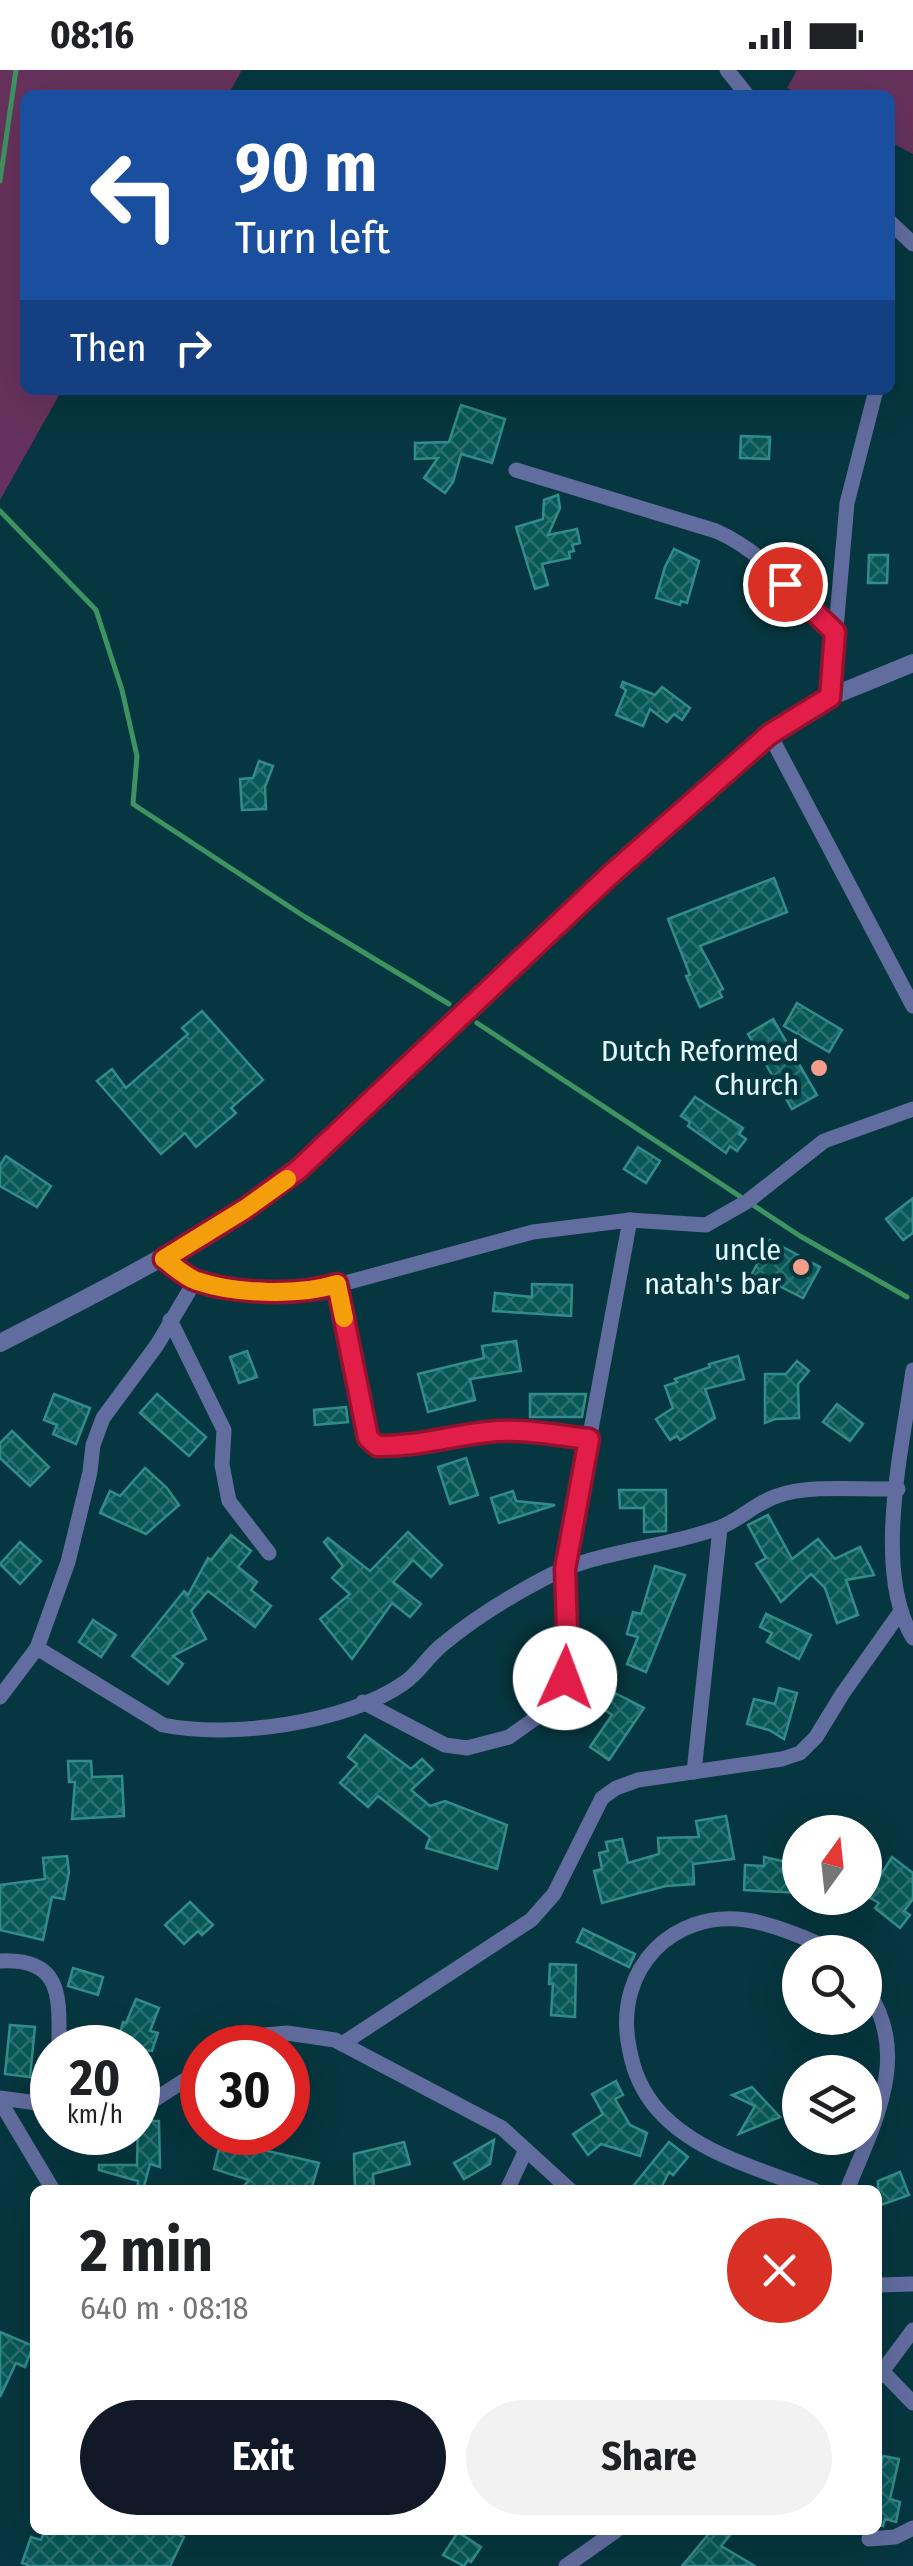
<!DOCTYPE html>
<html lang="en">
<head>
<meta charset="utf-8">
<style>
  :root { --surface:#fff; --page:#f2f2f2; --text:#202124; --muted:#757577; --accent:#111827 }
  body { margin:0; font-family:"Fira Sans Condensed",sans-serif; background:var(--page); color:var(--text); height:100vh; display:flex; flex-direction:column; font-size:38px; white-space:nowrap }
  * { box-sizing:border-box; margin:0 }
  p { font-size:32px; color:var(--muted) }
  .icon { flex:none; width:55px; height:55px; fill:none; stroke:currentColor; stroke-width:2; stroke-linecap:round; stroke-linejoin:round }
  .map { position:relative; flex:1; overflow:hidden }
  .panel { position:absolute; left:30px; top:2115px; width:852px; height:350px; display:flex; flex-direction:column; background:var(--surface); border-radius:15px; box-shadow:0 10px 40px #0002 }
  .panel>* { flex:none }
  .hud { position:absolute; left:20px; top:20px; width:875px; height:305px; border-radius:15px; box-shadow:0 10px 40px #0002; background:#1a4fa0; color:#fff; overflow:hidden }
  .needle { width:65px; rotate:15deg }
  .fabs { position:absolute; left:782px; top:1745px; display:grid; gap:20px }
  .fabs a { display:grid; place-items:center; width:100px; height:100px; border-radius:50%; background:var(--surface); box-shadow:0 10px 40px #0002; font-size:50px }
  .speed { position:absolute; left:30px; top:1955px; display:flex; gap:20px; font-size:50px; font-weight:700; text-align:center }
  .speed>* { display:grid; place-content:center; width:130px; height:130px; border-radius:50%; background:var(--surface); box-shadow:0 10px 40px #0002; line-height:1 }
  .speed small { font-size:25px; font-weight:400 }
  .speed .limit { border:15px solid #d22; background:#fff; color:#111 }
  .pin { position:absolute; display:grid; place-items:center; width:85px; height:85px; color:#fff; margin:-42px; border:5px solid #fff; border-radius:50%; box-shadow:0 2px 10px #0007 }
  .me { position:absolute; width:110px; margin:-55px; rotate:2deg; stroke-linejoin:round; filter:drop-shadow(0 0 8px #0008) }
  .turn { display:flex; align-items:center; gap:35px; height:210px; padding:0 50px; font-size:45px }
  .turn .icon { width:130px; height:130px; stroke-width:2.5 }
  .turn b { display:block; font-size:70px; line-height:85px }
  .then { display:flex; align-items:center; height:95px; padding:0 50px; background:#0003; gap:20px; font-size:38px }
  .round { display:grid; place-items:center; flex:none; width:105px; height:105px; border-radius:52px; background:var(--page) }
  .head { display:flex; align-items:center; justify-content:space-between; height:170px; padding:0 50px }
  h1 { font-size:60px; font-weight:700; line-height:75px }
  .primary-button { display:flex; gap:20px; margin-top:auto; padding:20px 50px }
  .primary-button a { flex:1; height:115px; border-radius:60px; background:var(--accent); color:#fff; font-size:40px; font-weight:700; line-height:115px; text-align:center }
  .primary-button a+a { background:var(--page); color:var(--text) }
  .status { display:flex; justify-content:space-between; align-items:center; height:70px; padding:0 50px; background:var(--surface); direction:ltr }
  .status svg { height:28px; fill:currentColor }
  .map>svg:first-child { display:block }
  .park { fill:#66325d }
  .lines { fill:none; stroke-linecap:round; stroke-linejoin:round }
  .stream { stroke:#3e9460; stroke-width:5 }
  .building { fill:url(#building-cross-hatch); stroke:#318c8b; stroke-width:2.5 }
  .minor { stroke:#626d9f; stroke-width:15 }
  .tertiary { stroke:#626d9f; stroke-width:18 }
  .route-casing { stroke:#92132f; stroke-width:25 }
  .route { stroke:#e11d48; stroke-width:18 }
  .slow { stroke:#f59e0b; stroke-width:18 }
  .poi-dot { fill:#f49e89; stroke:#06363f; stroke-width:4 }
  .labels { text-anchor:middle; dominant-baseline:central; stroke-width:9; stroke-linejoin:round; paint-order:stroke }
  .poi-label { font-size:30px; fill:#e2f9fe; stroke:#06363f; text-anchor:end }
</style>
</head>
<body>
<div class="status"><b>08:16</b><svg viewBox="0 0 49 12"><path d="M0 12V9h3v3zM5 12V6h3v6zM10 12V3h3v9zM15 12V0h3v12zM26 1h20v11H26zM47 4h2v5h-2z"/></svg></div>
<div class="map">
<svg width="913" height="2496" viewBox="0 0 913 2496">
  <defs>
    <pattern id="building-cross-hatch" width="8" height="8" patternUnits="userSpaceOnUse" patternTransform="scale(2.5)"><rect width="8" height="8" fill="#075857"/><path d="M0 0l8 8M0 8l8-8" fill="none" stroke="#2b7170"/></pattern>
  </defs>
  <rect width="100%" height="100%" fill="#06363f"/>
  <g class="park">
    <polygon points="0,0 242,0 228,25 25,25 25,320 62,320 0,430"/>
    <polygon points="797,0 913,0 913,84 890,72 890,25 801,25 787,18"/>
  </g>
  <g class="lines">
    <g class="stream">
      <polyline points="0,111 16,0"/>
      <polyline points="0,441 96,540 122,620 137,686 133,734 305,847 449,934"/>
      <polyline points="477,953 800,1166 907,1227"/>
    </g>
  </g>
  <g class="building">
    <polygon points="461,335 505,349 492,393 461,384 453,412 445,423 424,408 438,388 415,389 415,373 449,372"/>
    <polygon points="741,366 770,367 769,389 740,388"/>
    <polygon points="558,425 560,438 548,465 577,459 580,473 572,475 574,481 569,482 570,488 542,494 548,515 535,519 516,457 543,449 544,430"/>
    <polygon points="674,479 699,491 687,533 681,531 680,535 656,528 665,497"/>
    <polygon points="869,485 888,485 887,513 868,513"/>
    <polygon points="623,612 655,625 662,617 690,638 682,650 674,644 667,652 650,639 643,656 616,645 626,620 621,617"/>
    <polygon points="259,691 273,696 265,717 266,739 242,740 240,709 253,708"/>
    <polygon points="774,808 787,842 700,876 723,919 719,921 722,927 700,937 686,906 690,905 668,849"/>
    <polygon points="797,933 842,960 829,982 784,956"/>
    <polygon points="202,941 263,1010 231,1038 236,1043 196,1077 185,1063 161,1084 97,1011 112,999 126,1018 188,964 182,958"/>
    <polygon points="773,949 817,1025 792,1039 748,964"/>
    <polygon points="695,1027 743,1058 739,1064 746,1069 737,1081 730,1076 726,1083 688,1056 690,1052 681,1046"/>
    <polygon points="638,1077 660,1091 646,1113 624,1099"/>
    <polygon points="6,1086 51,1116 37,1137 0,1116 0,1095"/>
    <polygon points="913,1128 913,1163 903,1170 886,1149"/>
    <polygon points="770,1170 820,1197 803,1228 779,1216 774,1225 748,1211"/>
    <polygon points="532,1214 572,1215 571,1246 493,1241 495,1223 532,1227"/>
    <polygon points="516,1271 521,1301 470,1309 475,1330 428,1342 418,1304 484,1288 482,1276"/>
    <polygon points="247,1281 257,1307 239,1313 230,1287"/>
    <polygon points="738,1286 744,1309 705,1319 715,1348 680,1370 677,1366 670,1370 656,1349 673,1338 665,1316 677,1312 675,1309 710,1297 709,1294"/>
    <polygon points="797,1291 809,1301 798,1314 799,1348 775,1349 765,1353 765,1304 786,1304"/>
    <polygon points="54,1324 90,1338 76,1374 53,1364 57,1355 44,1350"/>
    <polygon points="157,1324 206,1367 189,1386 140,1343"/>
    <polygon points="530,1324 586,1324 582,1347 530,1347"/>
    <polygon points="837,1334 863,1354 850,1371 823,1352"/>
    <polygon points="346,1337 348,1352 315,1355 314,1340"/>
    <polygon points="12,1361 49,1397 30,1416 0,1388 0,1373"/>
    <polygon points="466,1388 478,1425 450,1434 438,1397"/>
    <polygon points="145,1398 167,1418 179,1435 146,1464 100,1443 110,1421 120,1426"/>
    <polygon points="619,1420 666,1420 666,1461 644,1462 644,1438 620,1438"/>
    <polygon points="513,1421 516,1431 555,1435 499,1453 491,1428"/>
    <polygon points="768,1445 792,1489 818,1469 835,1489 860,1477 874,1505 846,1510 858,1545 837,1553 825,1518 811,1504 781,1532 756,1494 766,1488 748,1455"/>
    <polygon points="408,1462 442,1495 431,1507 413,1490 393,1512 421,1534 410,1547 392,1533 352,1589 320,1549 350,1524 332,1508 343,1496 324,1472 328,1468 370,1501"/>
    <polygon points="231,1465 251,1481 238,1497 257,1512 251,1520 271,1536 255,1557 208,1521 191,1541 206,1569 173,1586 183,1594 168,1614 132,1586 184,1521 188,1525 208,1488 211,1490"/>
    <polygon points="20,1472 41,1491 20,1514 0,1494"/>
    <polygon points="655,1496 685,1505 646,1602 627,1594 638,1567 627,1564 633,1542 641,1544"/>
    <polygon points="766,1544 811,1565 799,1589 767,1572 772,1563 760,1557"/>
    <polygon points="93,1550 116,1565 101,1587 79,1572"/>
    <polygon points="779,1618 797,1623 784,1669 769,1660 747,1654 754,1629 775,1634"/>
    <polygon points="615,1623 644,1638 609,1690 590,1677 612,1645 597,1634"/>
    <polygon points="365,1665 411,1699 422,1689 433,1700 411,1720 430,1736 445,1731 507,1755 497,1799 426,1778 430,1767 378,1726 368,1737 340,1713 357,1694 348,1687"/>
    <polygon points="68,1691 91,1691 92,1707 122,1706 124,1746 72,1749 75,1712 69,1712"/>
    <polygon points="726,1746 734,1789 693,1794 694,1814 666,1816 602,1833 594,1801 602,1799 599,1783 608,1781 606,1772 622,1769 628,1793 659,1784 658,1768 699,1767 696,1751"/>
    <polygon points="67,1786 69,1802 64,1829 52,1827 43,1870 0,1860 0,1815 45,1809 43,1788"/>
    <polygon points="764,1787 800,1795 800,1823 744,1820 745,1795 764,1796"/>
    <polygon points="892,1787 913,1803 913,1829 904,1841 910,1845 900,1858 875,1838 879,1833 865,1825 865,1804 877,1811"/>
    <polygon points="190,1832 213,1855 202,1865 198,1861 184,1874 165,1855"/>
    <polygon points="583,1859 635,1884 629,1897 577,1872"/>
    <polygon points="550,1894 576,1895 575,1947 551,1945 553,1914 549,1914"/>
    <polygon points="73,1898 103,1907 98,1925 68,1916"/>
    <polygon points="136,1929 159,1938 150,1961 158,1963 152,1981 116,1978 123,1952 126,1953"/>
    <polygon points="10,1955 35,1957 30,2007 5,2004"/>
    <polygon points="616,2011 623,2025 615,2029 630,2055 647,2063 640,2086 601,2074 588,2085 573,2064 603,2044 592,2024"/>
    <polygon points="752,2017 780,2047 739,2064 755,2036 732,2025"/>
    <polygon points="138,2051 159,2051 160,2097 150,2094 143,2120 138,2120 138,2111 99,2100 99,2095 137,2095"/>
    <polygon points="221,2070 319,2093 311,2120 240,2120 249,2110 214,2099"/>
    <polygon points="494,2070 490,2094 464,2109 454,2093"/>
    <polygon points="404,2072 410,2094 373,2104 374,2119 355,2120 354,2084"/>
    <polygon points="669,2072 688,2087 673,2105 669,2102 660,2120 630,2120"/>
    <polygon points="900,2102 909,2125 878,2136 878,2111"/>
    <polygon points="0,2262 33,2276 25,2297 16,2293 0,2327"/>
    <polygon points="883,2386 899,2389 890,2429 900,2432 896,2452 885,2449 883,2456 878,2455 878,2408"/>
    <polygon points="45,2460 168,2460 184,2467 170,2496 30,2496 22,2493 31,2467 41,2470"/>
    <polygon points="712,2460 734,2460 721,2476 755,2496 682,2496"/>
    <polygon points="458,2462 481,2477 471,2492 468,2490 464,2496 443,2485"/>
  </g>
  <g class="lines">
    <g class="minor">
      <polyline points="727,0 747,25"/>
      <polyline points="890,152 913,174"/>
      <path d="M516,400L716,461C764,482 798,526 835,562"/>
      <polyline points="830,627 847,433 876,320"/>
      <polyline points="770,665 913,936"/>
      <polyline points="164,1189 195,1211 268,1223 316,1221 533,1162 630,1150 706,1155 748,1131 824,1071 913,1039"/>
      <path d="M337,1215L368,1368L377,1377C414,1377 450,1366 487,1361C522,1358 555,1365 589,1369"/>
      <polyline points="170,1250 224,1360 222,1395 229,1431 269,1483"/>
      <path d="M913,1300C903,1375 872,1500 913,1568"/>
      <path d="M37,1578L163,1655C230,1669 347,1653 404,1613C419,1603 428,1586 442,1575C473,1549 507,1528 543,1509C597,1480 661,1479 718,1458C739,1451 755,1433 777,1426C810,1414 862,1420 898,1419"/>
      <polyline points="0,1627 37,1578 68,1492 90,1402 93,1375 103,1348 157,1275 195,1211"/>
      <polyline points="363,1632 445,1675 467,1678 509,1667 540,1645 558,1624 568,1591 565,1499 630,1150"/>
      <polyline points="694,1702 720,1458"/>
      <path d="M0,1891C64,1888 59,1928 59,1978"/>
      <polyline points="342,1974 531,1850 554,1824 602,1728 616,1718 638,1710 782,1689 800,1683 816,1667 843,1623 901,1541"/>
      <polyline points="236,1978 265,1965 287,1963 335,1970 502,2058 570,2120"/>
      <polyline points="0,2028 52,2035"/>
      <polyline points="0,2031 53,2120"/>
      <polyline points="138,2032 154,2030 202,1999"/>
      <polyline points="507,2120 526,2080"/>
      <path d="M814,2120C760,2099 690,2082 653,2034C638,2014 632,1996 628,1971C617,1899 671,1840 746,1850C769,1853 814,1870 833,1882"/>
      <path d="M847,2120C874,2053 913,1984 865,1917"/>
      <polyline points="878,2215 913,2214"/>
      <polyline points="883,2302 913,2333"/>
      <polyline points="878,2307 913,2260"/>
      <polyline points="869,2469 895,2467 913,2458"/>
      <polyline points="566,2496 617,2460"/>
    </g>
    <path class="tertiary" d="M0,1273C103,1220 205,1169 299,1100L609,805L770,665L830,627L913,593"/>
  </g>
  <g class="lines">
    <g class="route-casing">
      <path id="route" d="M565,1608L568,1591L565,1499L589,1369C555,1365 522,1358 487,1362C450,1366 414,1377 377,1376L368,1368L337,1214C299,1226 235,1224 197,1211C185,1207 174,1196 164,1189L245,1139L298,1100L609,806L770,664L830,627L835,562L785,514"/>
    </g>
    <use href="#route" class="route"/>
    <path class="slow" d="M287,1109L245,1139L164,1189C174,1196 185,1207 197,1211C235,1224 299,1226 337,1214L344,1248"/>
  </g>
  <g class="poi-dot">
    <circle cx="819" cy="998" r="10"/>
    <circle cx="801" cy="1197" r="10"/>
  </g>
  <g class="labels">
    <g class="poi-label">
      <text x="799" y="981">Dutch Reformed<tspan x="799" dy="34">Church</tspan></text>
      <text x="781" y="1180">uncle<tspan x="781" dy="34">natah's bar</tspan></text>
    </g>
  </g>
</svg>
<div class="fabs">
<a><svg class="needle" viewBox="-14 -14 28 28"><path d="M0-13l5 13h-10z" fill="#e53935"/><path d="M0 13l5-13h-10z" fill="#757577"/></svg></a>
<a><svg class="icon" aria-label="search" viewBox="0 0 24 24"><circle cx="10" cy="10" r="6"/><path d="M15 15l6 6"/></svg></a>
<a><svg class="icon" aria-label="layers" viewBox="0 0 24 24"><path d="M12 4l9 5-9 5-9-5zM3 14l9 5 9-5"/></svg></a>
</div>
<div class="speed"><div>20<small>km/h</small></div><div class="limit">30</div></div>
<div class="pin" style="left:785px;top:514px;background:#d93025"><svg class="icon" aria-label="arrive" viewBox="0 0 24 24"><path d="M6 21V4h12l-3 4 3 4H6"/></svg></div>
<svg class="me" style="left:565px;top:1608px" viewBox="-20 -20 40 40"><circle r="19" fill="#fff"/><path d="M0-13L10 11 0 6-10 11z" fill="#e11d48"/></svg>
<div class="hud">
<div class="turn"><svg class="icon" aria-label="left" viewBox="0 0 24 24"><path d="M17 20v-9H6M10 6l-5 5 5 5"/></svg><div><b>90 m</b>Turn left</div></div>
<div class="then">Then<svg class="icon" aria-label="right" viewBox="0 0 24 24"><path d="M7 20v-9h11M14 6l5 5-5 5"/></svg></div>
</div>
<section class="panel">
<div class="head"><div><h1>2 min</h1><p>640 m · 08:18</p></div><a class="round" style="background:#d93025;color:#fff"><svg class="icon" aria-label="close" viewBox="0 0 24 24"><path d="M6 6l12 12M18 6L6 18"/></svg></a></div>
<div class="primary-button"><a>Exit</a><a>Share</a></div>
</section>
</div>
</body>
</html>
